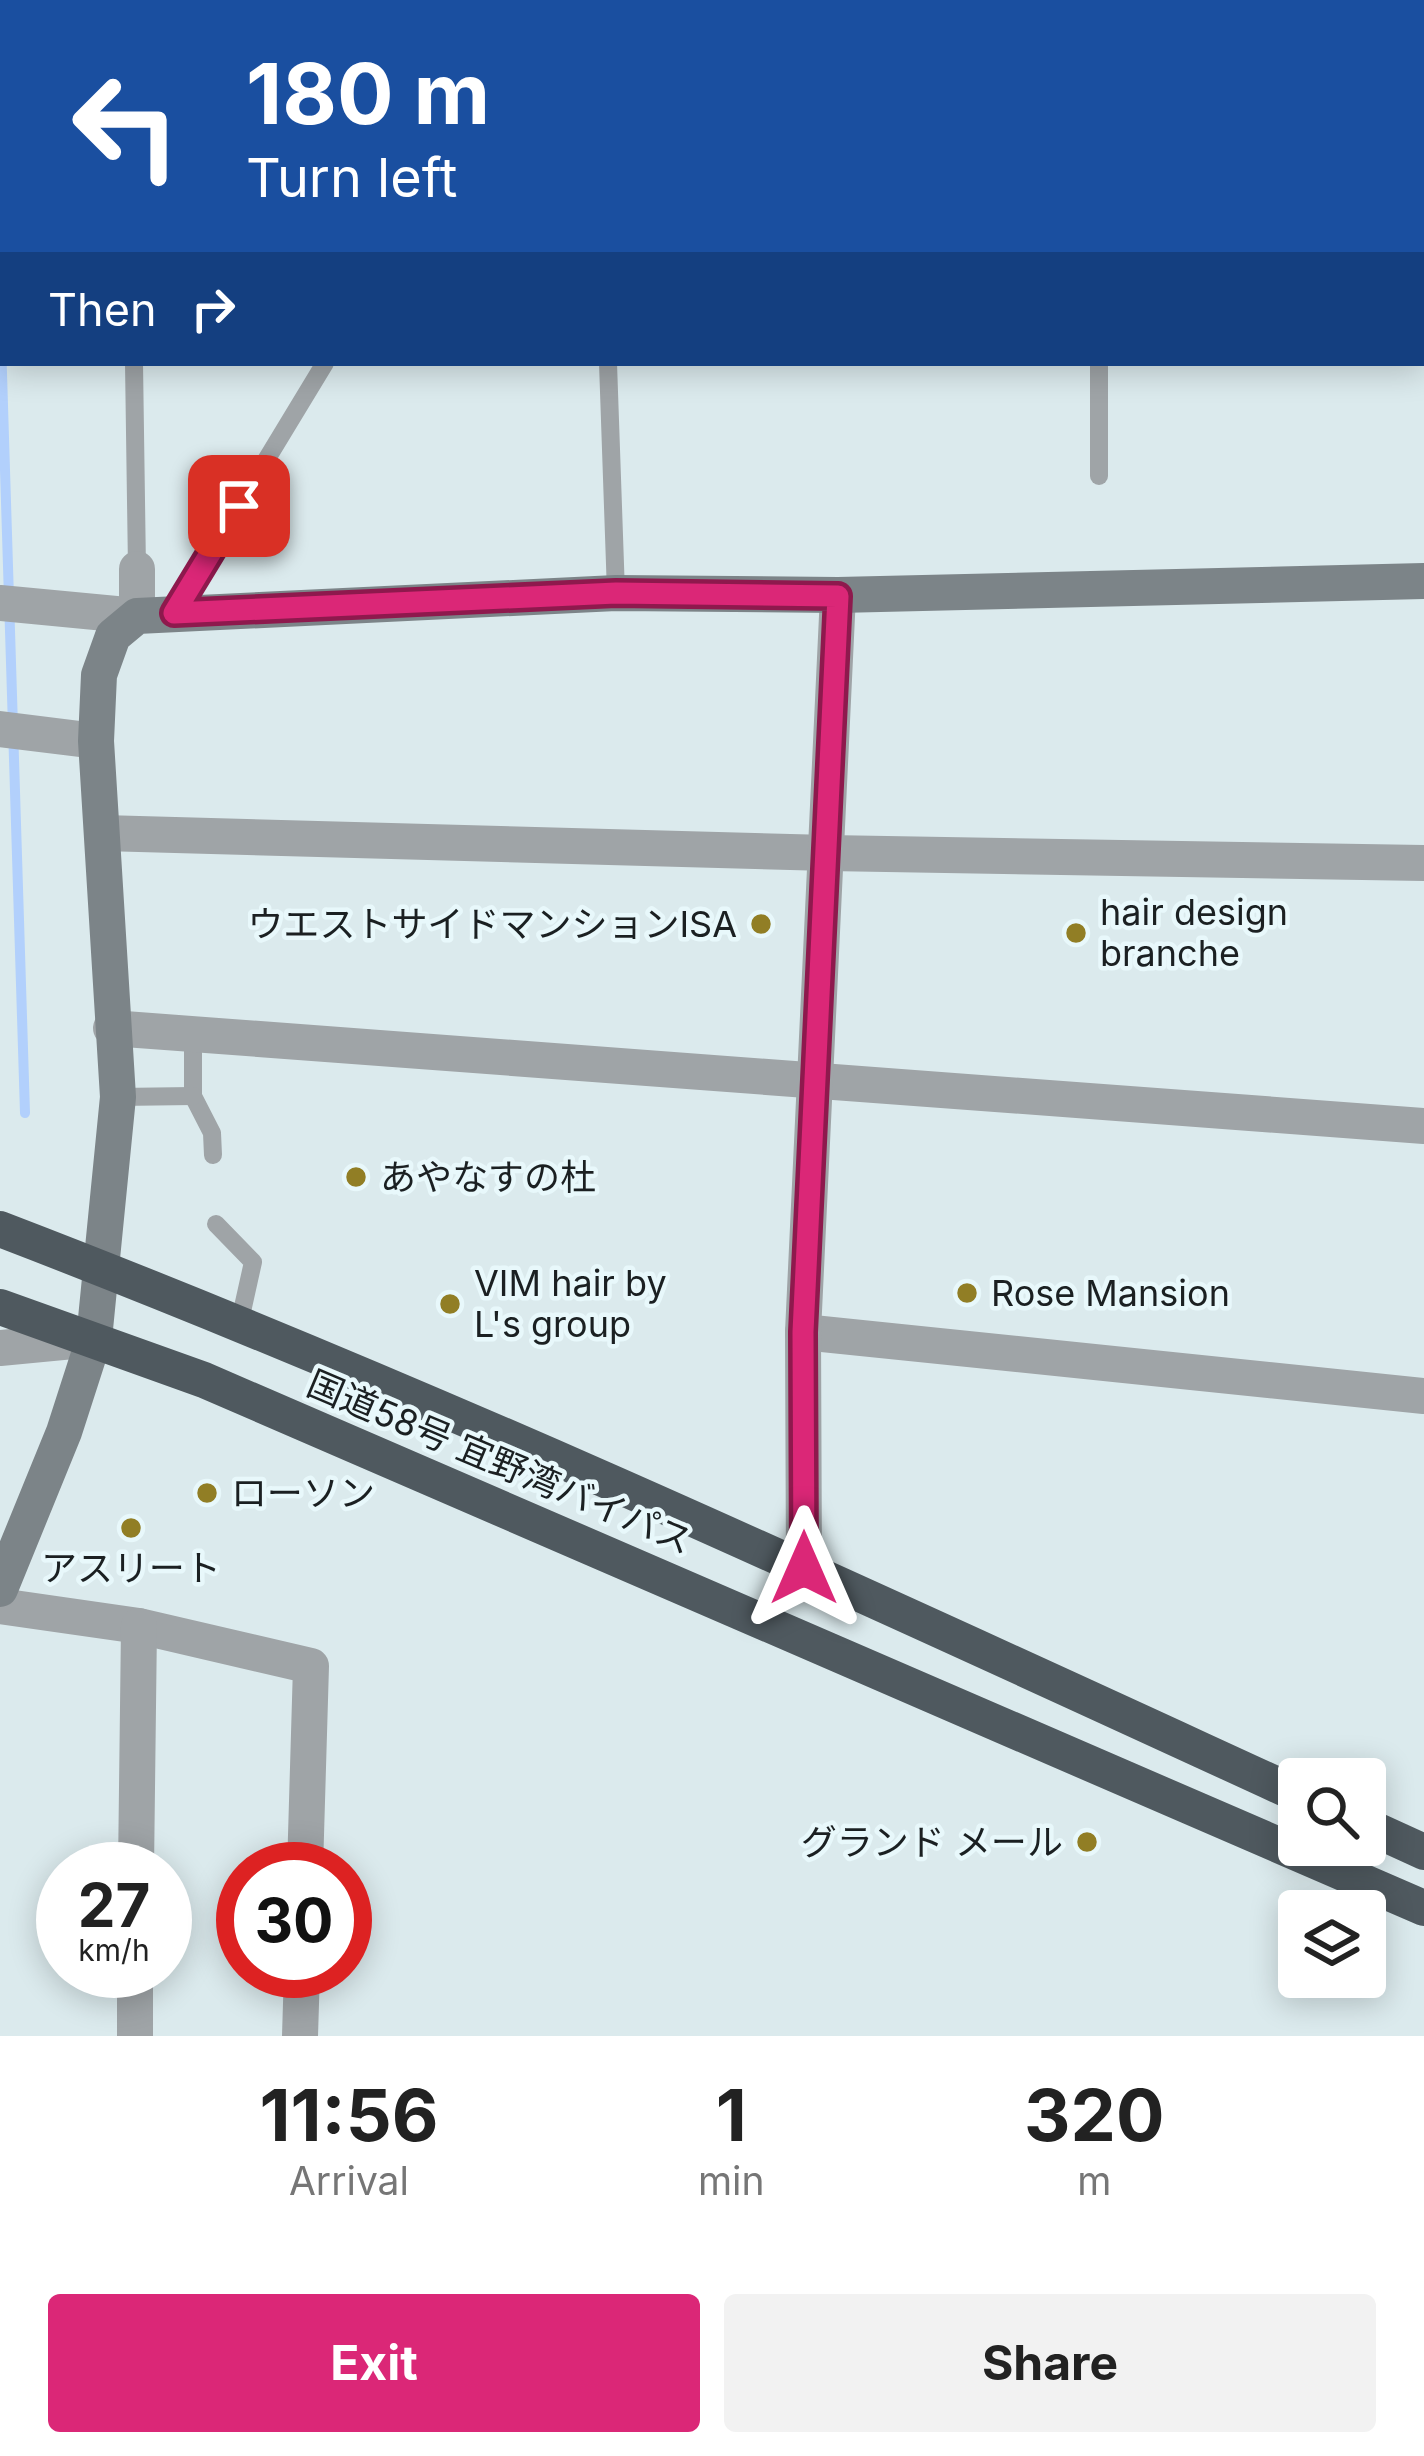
<!DOCTYPE html>
<html lang="en">
<head>
<meta charset="utf-8">
<style>
  :root { --surface:#fff; --page:#f2f2f2; --text:#222; --muted:#767676; --accent:#db2777 }
  body { margin:0; font-family:Inter,"Noto Sans JP",sans-serif; background:var(--page); color:var(--text); height:100vh; display:flex; flex-direction:column; font-size:45px; white-space:nowrap }
  * { box-sizing:border-box; margin:0 }
  p { font-size:39px; color:var(--muted) }
  .icon { flex:none; width:66px; height:66px; fill:none; stroke:currentColor; stroke-width:2; stroke-linecap:round; stroke-linejoin:round }
  .map { position:relative; height:2036px; overflow:hidden }
  .drawer { display:flex; flex-direction:column; background:var(--surface); flex:1 }
  .drawer>* { flex:none }
  .hud { position:absolute; left:0px; top:0px; width:1425px; height:366px; box-shadow:0 6px 30px #0003; background:#1a4fa0; color:#fff; overflow:hidden }
  .controls { position:absolute; left:1278px; top:1758px; display:grid; gap:24px }
  .controls a { display:grid; place-items:center; width:108px; height:108px; border-radius:12px; background:var(--surface); box-shadow:0 6px 30px #0003; font-size:60px }
  .speed { position:absolute; left:36px; top:1842px; display:flex; gap:24px; font-size:60px; font-weight:700; text-align:center }
  .speed>* { display:grid; place-content:center; width:156px; height:156px; border-radius:50%; background:var(--surface); box-shadow:0 6px 30px #0003; line-height:1 }
  .speed small { font-size:30px; font-weight:400 }
  .speed .limit { border:18px solid #d22; background:#fff; color:#111 }
  .pin { position:absolute; display:grid; place-items:center; width:102px; height:102px; color:#fff; margin:-51px; border-radius:24px; box-shadow:0 6px 18px #0006 }
  .me { position:absolute; width:132px; margin:-66px; rotate:0deg; stroke-linejoin:round; filter:drop-shadow(0 0 9px #0008) }
  .turn { display:flex; align-items:center; gap:42px; height:252px; padding:0 48px; font-size:54px }
  .turn .icon { width:156px; height:156px; stroke-width:2.5 }
  .turn b { display:block; font-size:84px; line-height:102px }
  .then { display:flex; align-items:center; height:114px; padding:0 48px; background:#0003; gap:24px; font-size:45px }
  .eta { display:flex; justify-content:space-evenly; align-items:center; height:204px; text-align:center }
  .eta b { font-size:72px; font-weight:700; line-height:84px }
  .action { display:flex; gap:24px; margin-top:auto; padding:24px 48px }
  .action a { flex:1; height:138px; border-radius:12px; background:var(--accent); color:#fff; font-size:48px; font-weight:700; line-height:138px; text-align:center }
  .action a+a { background:var(--page); color:var(--text) }
  .map>svg:first-child { display:block }
  .lines { fill:none; stroke-linecap:round; stroke-linejoin:round }
  .stream { stroke:#b2d0fc; stroke-width:10 }
  .lane { stroke:#9fa4a7; stroke-width:18 }
  .street { stroke:#9fa4a7; stroke-width:36 }
  .secondary { stroke:#7c8488; stroke-width:36 }
  .highway { stroke:#4f595f; stroke-width:36 }
  .route-casing { stroke:#8e194d; stroke-width:30 }
  .route { stroke:#db2777; stroke-width:21 }
  .poi-dot { fill:#917e25; stroke:#e8f8fb; stroke-width:4.5 }
  .labels { text-anchor:middle; dominant-baseline:central; stroke-width:9; stroke-linejoin:round; paint-order:stroke }
  .poi-label { font-size:36px; fill:#1b2022; stroke:#e8f8fb; text-anchor:start }
  .street-label { font-size:36px; fill:#1b2022; stroke:#e8f8fb }
</style>
</head>
<body>
<div class="map">
<svg width="1424" height="2036" viewBox="0 0 1424 2036">
  <rect width="100%" height="100%" fill="#dbeaed"/>
  <g class="lines">
    <polyline class="stream" points="0,309 25,1113"/>
    <g class="lane">
      <polyline points="130,0 130,3"/>
      <polyline points="599,0 599,3"/>
      <polyline points="1097,0 1097,3"/>
      <polyline points="134,363 137,569"/>
      <polyline points="608,363 616,593"/>
      <polyline points="1099,363 1099,476"/>
      <polyline points="174,612 325,363"/>
      <polyline points="193,1035 193,1096 212,1133 213,1155"/>
      <polyline points="118,1097 193,1096"/>
      <polyline points="216,1224 253,1262 239,1325"/>
    </g>
    <g class="street">
      <polyline points="0,603 137,616 137,569"/>
      <polyline points="0,729 96,741"/>
      <polyline points="103,833 828,853 1424,863"/>
      <polyline points="111,1028 1424,1126"/>
      <polyline points="803,1332 1424,1396"/>
      <polyline points="0,1348 94,1339"/>
      <polyline points="804,1568 803,1332 838,595"/>
      <polyline points="0,1606 139,1626 311,1666 305,1869"/>
      <polyline points="136,1869 139,1626"/>
      <polyline points="135,2036 135,1971"/>
      <polyline points="300,2036 302,1971"/>
    </g>
    <polyline class="secondary" points="0,1589 64,1432 94,1339 118,1097 96,741 99,675 113,636 137,616 616,593 838,595 1424,581"/>
    <g class="highway">
      <path d="M0,1229C441,1398 870,1598 1299,1795"/>
      <polyline points="0,1307 204,1380 1424,1908"/>
      <polyline points="1365,1825 1424,1852"/>
    </g>
  </g>
  <g class="lines">
    <g class="route-casing">
      <polyline id="route" points="239,506 174,613 616,593 838,596 803,1332 804,1568"/>
    </g>
    <use href="#route" class="route"/>
  </g>
  <g class="poi-dot">
    <circle cx="761" cy="924" r="12"/>
    <circle cx="1076" cy="933" r="12"/>
    <circle cx="356" cy="1177" r="12"/>
    <circle cx="967" cy="1293" r="12"/>
    <circle cx="450" cy="1304" r="12"/>
    <circle cx="207" cy="1493" r="12"/>
    <circle cx="131" cy="1528" r="12"/>
    <circle cx="1087" cy="1842" r="12"/>
  </g>
  <g class="labels">
    <g class="poi-label">
      <text x="1100" y="912">hair design<tspan x="1100" dy="41">branche</tspan></text>
      <text x="737" y="924" text-anchor="end">ウエストサイドマンションISA</text>
      <text x="380" y="1177">あやなすの杜</text>
      <text x="474" y="1283">VIM hair by<tspan x="474" dy="41">L's group</tspan></text>
      <text x="991" y="1293">Rose Mansion</text>
      <text x="231" y="1493">ローソン</text>
      <text x="131" y="1568" text-anchor="middle">アスリート</text>
      <text x="1063" y="1842" text-anchor="end">グランド メール</text>
    </g>
    <g class="street-label">
      <text transform="translate(500 1462) rotate(23)">国道58号 宜野湾バイパス</text>
    </g>
  </g>
</svg>
<div class="controls">
<a><svg class="icon" aria-label="search" viewBox="0 0 24 24"><circle cx="10" cy="10" r="6"/><path d="M15 15l6 6"/></svg></a>
<a><svg class="icon" aria-label="layers" viewBox="0 0 24 24"><path d="M12 4l9 5-9 5-9-5zM3 14l9 5 9-5"/></svg></a>
</div>
<div class="speed"><div>27<small>km/h</small></div><div class="limit">30</div></div>
<div class="pin" style="left:239px;top:506px;background:#d93025"><svg class="icon" aria-label="arrive" viewBox="0 0 24 24"><path d="M6 21V4h12l-3 4 3 4H6"/></svg></div>
<svg class="me" style="left:804px;top:1568px" viewBox="-20 -20 40 40"><path d="M0-17L14 15 0 8-14 15z" fill="#db2777" stroke="#fff" stroke-width="4"/></svg>
<div class="hud">
<div class="turn"><svg class="icon" aria-label="left" viewBox="0 0 24 24"><path d="M17 20v-9H6M10 6l-5 5 5 5"/></svg><div><b>180 m</b>Turn left</div></div>
<div class="then">Then<svg class="icon" aria-label="right" viewBox="0 0 24 24"><path d="M7 20v-9h11M14 6l5 5-5 5"/></svg></div>
</div>
</div>
<section class="drawer">
<div class="eta">
<div><b>11:56</b><p>Arrival</p></div>
<div><b>1</b><p>min</p></div>
<div><b>320</b><p>m</p></div>
</div>
<div class="action"><a>Exit</a><a>Share</a></div>
</section>
</body>
</html>
